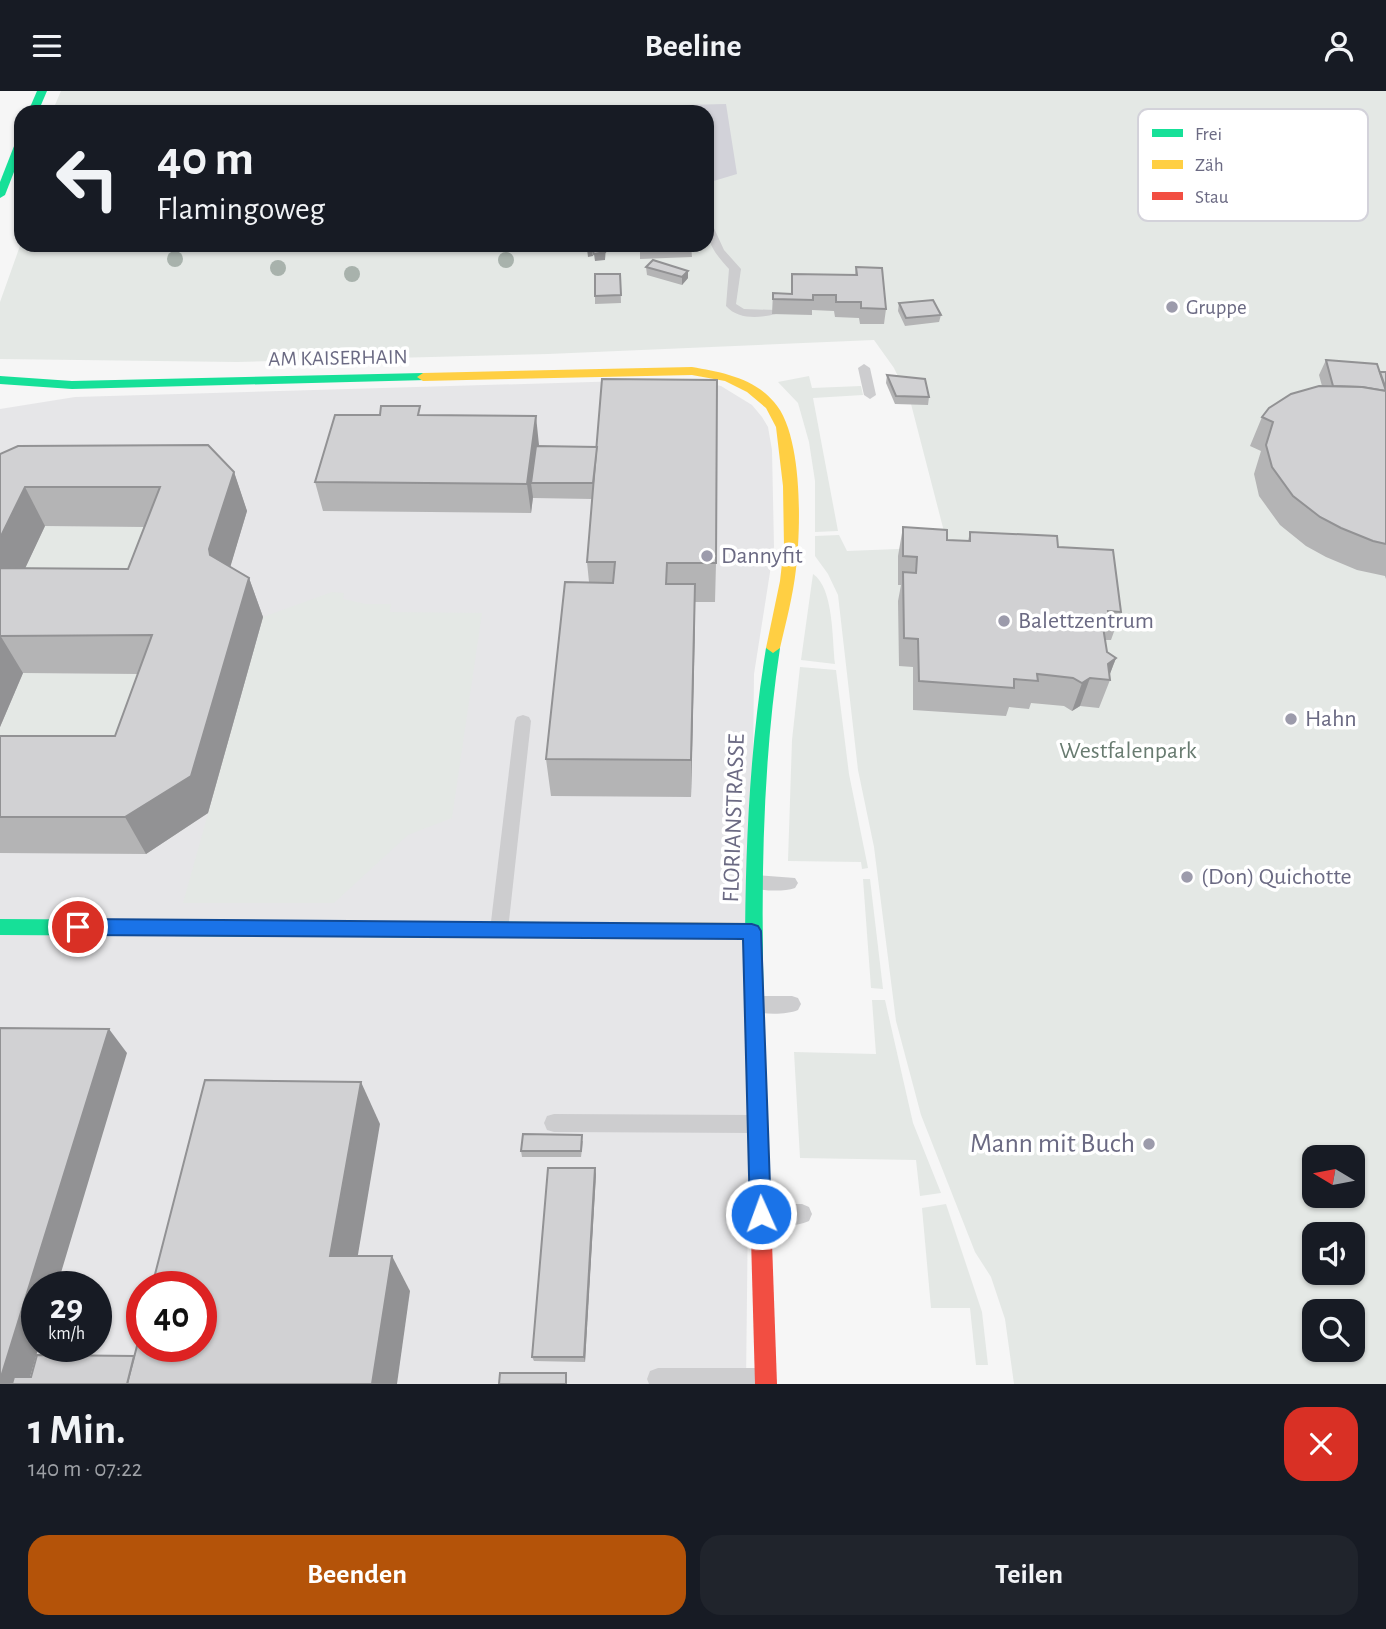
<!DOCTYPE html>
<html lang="de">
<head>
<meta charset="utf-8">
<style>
  :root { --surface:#171b24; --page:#20242c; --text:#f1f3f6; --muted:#9ea1a6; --accent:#b45309 }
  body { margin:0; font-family:"Alegreya Sans",sans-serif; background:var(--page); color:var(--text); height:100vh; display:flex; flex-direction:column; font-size:26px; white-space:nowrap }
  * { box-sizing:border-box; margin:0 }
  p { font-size:23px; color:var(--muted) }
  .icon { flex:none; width:38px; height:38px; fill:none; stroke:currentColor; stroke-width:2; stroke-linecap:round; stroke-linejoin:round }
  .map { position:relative; height:1293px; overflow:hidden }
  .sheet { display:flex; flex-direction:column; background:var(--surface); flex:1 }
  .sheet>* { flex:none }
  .guide { position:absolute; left:14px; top:14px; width:700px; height:147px; border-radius:21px; box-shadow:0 2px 5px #0004; background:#171b24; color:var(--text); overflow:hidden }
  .needle { width:46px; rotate:280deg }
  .tools { position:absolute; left:1302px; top:1054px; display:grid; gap:14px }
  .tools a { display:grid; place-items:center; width:63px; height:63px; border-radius:14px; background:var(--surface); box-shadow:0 2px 5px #0004; font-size:35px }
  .speed { position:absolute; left:21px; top:1180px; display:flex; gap:14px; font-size:35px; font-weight:700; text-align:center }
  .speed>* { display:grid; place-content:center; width:91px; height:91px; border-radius:50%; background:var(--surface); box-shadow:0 2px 5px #0004; line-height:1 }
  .speed small { font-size:18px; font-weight:400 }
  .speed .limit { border:10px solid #d22; background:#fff; color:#111 }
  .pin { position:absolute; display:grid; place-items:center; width:60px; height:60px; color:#fff; margin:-30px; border:4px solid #fff; border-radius:50%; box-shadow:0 2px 7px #0007 }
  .me { position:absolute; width:77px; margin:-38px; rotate:358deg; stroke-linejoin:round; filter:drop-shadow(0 0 5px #0008) }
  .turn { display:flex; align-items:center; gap:24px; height:147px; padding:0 28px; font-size:32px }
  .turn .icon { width:91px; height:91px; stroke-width:2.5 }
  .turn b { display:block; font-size:49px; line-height:60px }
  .round { display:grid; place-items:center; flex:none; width:74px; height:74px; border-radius:21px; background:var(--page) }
  .overview { display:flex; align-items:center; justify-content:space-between; height:119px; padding:0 28px }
  h1 { font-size:42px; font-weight:700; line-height:52px }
  .primary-button { display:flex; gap:14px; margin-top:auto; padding:14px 28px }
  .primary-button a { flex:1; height:80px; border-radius:21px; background:var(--accent); color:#fff; font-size:28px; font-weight:700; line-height:80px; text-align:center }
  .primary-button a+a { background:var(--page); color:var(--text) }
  header { display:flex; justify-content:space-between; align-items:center; height:91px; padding:0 28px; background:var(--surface); font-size:32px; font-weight:700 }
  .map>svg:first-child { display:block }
  .built { fill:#e6e6e8; fill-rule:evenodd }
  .green { fill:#e4e8e5; fill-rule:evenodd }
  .water { fill:#d2d2d9 }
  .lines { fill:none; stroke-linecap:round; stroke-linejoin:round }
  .lane { fill:#cdcdcf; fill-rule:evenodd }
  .fast { fill:#16e098; fill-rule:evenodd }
  .slow { fill:#ffcf43; fill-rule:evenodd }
  .jam { fill:#f24e42; fill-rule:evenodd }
  .tree { fill:#a8b2ac }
  .wall { fill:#b4b4b5; fill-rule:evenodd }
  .shaded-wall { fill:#929294 }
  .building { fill:#d1d1d3; stroke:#929294; stroke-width:2 }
  .route { fill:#1a73e8; stroke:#114b97; stroke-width:2 }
  .poi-dot { fill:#9c9bab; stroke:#fff; stroke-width:2.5 }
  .labels { text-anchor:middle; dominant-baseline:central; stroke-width:7; stroke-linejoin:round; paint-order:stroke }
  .far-poi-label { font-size:21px; fill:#6b6a83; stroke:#fff; text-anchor:start }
  .far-street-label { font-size:21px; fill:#6b6a83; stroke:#fff }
  .poi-label { font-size:24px; fill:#6b6a83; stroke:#fff; text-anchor:start }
  .park-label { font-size:24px; fill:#687b70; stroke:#fff }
  .street-label { font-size:24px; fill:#6b6a83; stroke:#fff }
  .near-poi-label { font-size:28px; fill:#6b6a83; stroke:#fff; text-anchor:end }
  .key { fill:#fff; stroke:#d3d2da; stroke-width:2 }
  .key-label { font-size:19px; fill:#6b6a83 }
</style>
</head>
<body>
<header><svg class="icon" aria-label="menu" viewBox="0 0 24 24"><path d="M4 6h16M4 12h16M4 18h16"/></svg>Beeline<svg class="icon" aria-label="person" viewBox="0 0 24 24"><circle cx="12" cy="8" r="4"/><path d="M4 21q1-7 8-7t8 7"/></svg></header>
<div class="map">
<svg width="1386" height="1293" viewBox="0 0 1386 1293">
  <rect width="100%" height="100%" fill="#f6f6f6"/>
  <path class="built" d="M625,290L703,291L721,295L752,314L762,326L768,336L772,359L774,456L754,583L746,1293H0V318L75,306ZM37,1195H96V1255H37ZM142,1195H201V1255H142Z"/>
  <g class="green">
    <path d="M61,0H1386V1293H1014L1005,1228L991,1186L975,1161L921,1024L896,930L874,756L858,679L838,504L828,483L815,465V445L839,444L847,460L948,456L911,313H927L902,294L894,277L874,249L548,263L237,271L0,268V211L21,152L707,154V21H52ZM1314,1066H1353V1104H1314ZM1314,1143H1353V1181H1314ZM1314,1220H1353V1258H1314Z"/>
    <polygon points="809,285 812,297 861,295 863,304 813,307 838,440 815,441 815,390 809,351 798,312 778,291"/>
    <polygon points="45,435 176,436 146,517 7,516"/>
    <path d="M813,483C834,497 832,549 835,573L801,569Z"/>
    <polygon points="332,501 344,502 343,508 366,513 391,513 390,521 482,522 452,727 408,744 334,812 183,812 263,526"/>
    <polygon points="800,576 836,579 849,683 868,777 862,778 861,771 788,770 792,649"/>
    <polygon points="23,582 169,583 135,683 0,682 0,636"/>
    <polygon points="870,788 883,898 871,897 863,788"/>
    <polygon points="872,909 885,909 913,1032 941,1102 920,1105 916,1069 800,1067 794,961 876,963"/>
    <polygon points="946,1113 982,1221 988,1274 976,1274 970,1217 931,1217 922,1117"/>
  </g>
  <polygon class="water" points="726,13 737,83 707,92 707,21 377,21"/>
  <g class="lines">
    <g class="lane">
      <path d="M707,134L713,135L724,159L741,178L736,213L744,218L776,219V223C760,227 738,229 726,215L729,178C717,165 707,153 707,134Z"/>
      <polygon points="864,273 870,277 876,304 870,308 864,304 858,277"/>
      <polygon points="523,624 529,626 531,630 508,839 505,844 499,847 493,844 490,839 515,630 517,626"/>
      <path d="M756,784L795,787L798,792L795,797C783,801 762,800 750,796L747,791L750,786Z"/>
      <path d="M756,905H792L798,907L801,913L798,919C786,924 762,924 750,919L747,913L750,907Z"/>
      <polygon points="554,1023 755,1024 762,1026 765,1033 762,1040 755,1042 554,1041 547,1039 544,1032 547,1025"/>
      <path d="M767,1113H802L809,1116L812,1123L809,1130C796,1136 773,1136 760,1130L757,1123L760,1116Z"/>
      <polygon points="658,1277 760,1277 768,1280 771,1288 769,1293 649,1293 647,1288 650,1280"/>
    </g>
    <g class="fast">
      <polygon points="37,0 47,0 38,21 28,21"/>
      <polygon points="21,47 21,63 5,104 0,107 0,91 16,50"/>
      <polygon points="423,282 427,283 427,289 72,298 0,293 0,285 72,290"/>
      <path d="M773,552L780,557C756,717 762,877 768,1038L765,1045L758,1047L751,1045L748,1038C744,876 740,717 766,557Z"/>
      <polygon points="0,828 543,831 549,834 552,839 549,844 543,847 0,844"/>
    </g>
    <g class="slow">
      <path d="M692,276C721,281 754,287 774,311C803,343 801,436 796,478C793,505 786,531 780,557L773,562L766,557L780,490L784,455L783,395L776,336L766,317L747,301L725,290L692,284L423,290L417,286L423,282Z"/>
      <polygon points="543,831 752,832 758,835 761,840 758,845 752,848 543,847 537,844 534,839 537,834"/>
    </g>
    <polygon class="jam" points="758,1029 765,1031 768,1038 777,1293 755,1293 748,1038 751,1031"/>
  </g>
  <g class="tree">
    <circle cx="175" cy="168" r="8"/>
    <circle cx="506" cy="169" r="8"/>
    <circle cx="278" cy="177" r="8"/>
    <circle cx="352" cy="183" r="8"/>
  </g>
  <g class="wall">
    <polygon points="640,154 691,154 692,166 640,168"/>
    <polygon points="646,176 688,187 682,194 647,184"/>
    <polygon points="856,176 886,218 884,233 860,233 859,227 835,226 834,220 812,219 812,224 772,223 773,202 791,203 792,183 855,184"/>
    <polygon points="620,183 621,212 595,213 595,205"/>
    <polygon points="899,212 941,224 939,231 905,235 898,220"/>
    <polygon points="1326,269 1386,281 1386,488 1385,485 1357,479 1326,466 1306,455 1280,434 1259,405 1254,383 1261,360 1250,355 1262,326 1322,295 1319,284"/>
    <polygon points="887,284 929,306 928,314 895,313 886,292"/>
    <polygon points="422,324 539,355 716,472 715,511 695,511 691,706 551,705 546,668 589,491 587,471 592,408 533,407 533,406 531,422 323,420 315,391"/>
    <path d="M0,363L234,381L247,420L230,476L249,487L263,526L208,722L146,763L0,762V645H115L138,583L23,582L0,636ZM45,435L144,436L128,478L25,477Z"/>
    <polygon points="903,436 947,449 968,450 970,441 1058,456 1121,521 1111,549 1106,549 1105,551 1107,561 1116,567 1109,585 1110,589 1099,617 1080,615 1072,620 1064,615 1031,612 1029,618 1009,616 1006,625 913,619 913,576 899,575 898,510 901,494 898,494 898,465"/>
    <polygon points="583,1050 581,1066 522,1066 521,1060"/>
    <polygon points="596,1083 585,1271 534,1270 532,1266"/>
  </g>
  <g class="shaded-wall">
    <polygon points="603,156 606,156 605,169 595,170 594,163"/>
    <polygon points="587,158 592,158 593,165 588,166"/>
    <polygon points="688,180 688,187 682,194 682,186"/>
    <polygon points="536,325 539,354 535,392 531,392 533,406 531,422 527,393"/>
    <polygon points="234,381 247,420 224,497 210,464 209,458"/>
    <polygon points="25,396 45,435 7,516 0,504 0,447"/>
    <polygon points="249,487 263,526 208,722 146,763 125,726"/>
    <polygon points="695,493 695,532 691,706 691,669"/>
    <polygon points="0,544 23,582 0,636"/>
    <polygon points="1116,567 1108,588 1108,573"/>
    <polygon points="1090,587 1080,615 1072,620 1082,592"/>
    <polygon points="109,938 127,962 57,1195 37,1195 37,1255 39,1255 28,1293 0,1293 0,1289"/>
    <polygon points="361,991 380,1033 352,1199 330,1165"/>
    <polygon points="595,1077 596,1083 585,1271 584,1266"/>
    <polygon points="392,1165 410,1200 397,1293 372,1293"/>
  </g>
  <g class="building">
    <polygon points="587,154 606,154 606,156 603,156 605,161 594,163 592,158 587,158"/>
    <polygon points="640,154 691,154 692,159 640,160"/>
    <polygon points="653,169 688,180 682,186 646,176"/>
    <polygon points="856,176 882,177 886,218 861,217 861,211 836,211 836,204 813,204 813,209 773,208 773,202 792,203 792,183 857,184"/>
    <polygon points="595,183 620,183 621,204 595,205"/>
    <polygon points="933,209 941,224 906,227 899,212"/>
    <polygon points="1326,269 1377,273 1386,300 1362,296 1333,295"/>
    <polygon points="1380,281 1386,281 1386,298"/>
    <polygon points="887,284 925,288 929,306 896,305"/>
    <polygon points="602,288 717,289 716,472 667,472 666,493 695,493 691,669 546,668 565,491 613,492 615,471 587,471"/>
    <polygon points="1319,295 1362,296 1386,300 1386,453 1373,450 1341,437 1320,426 1293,405 1272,376 1266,354 1273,331 1262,326 1269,317 1291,303"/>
    <polygon points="381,315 420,315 418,324 536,325 527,393 315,391 335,324 380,324"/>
    <polygon points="208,354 234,381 209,458 210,464 249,487 191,685 125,726 0,726 0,645 115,645 152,544 0,545 0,477 128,478 160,396 25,396 0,447 0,363 18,355"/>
    <polygon points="536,355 597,356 593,392 531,392"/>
    <polygon points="903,436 947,439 947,449 970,450 970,441 1057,445 1058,456 1113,459 1121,521 1108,520 1110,536 1103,536 1107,561 1116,567 1108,573 1110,589 1090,587 1082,592 1073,587 1037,583 1038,590 1014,588 1014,597 919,590 918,548 904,547 903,481 916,482 917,466 903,465"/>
    <polygon points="0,937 109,938 0,1289"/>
    <polygon points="205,989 361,991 330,1165 392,1165 372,1293 127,1293 142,1236 142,1255 201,1255 201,1195 152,1195"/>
    <polygon points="523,1043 582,1044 581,1060 521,1060"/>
    <polygon points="548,1077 595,1077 584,1266 532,1266"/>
    <polygon points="37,1264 134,1265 127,1293 12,1293 14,1286 31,1286"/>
    <polygon points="500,1282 566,1282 566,1293 499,1293"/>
  </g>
  <polygon class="route" points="78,828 752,833 758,835 761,840 771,1123 768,1130 761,1133 753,1130 750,1123 743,848 78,844 71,841 69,836 71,831"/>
  <g class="poi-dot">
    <circle cx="1172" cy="216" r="7"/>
    <circle cx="707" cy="465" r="7"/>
    <circle cx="1004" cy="530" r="7"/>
    <circle cx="1291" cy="628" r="7"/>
    <circle cx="1187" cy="786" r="7"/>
    <circle cx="1149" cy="1053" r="7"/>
  </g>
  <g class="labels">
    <g class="far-poi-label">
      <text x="1186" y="216">Gruppe</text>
    </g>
    <g class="far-street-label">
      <text transform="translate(338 267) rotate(-1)">AM KAISERHAIN</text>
    </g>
    <g class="poi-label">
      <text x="721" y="465">Dannyfit</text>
      <text x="1018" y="530">Balettzentrum</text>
      <text x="1305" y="628">Hahn</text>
      <text x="1201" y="786">(Don) Quichotte</text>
    </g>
    <g class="park-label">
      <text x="1128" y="660">Westfalenpark</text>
    </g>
    <g class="street-label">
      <text transform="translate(734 727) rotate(-88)">FLORIANSTRASSE</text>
    </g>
    <g class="near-poi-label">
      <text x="1135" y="1053">Mann mit Buch</text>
    </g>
  </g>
  <rect x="1138" y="18" width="230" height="112" rx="10" class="key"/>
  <rect x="1152" y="38" width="31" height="8" fill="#16e098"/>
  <rect x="1152" y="69" width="31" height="9" fill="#ffcf43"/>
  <rect x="1152" y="101" width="31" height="8" fill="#f24e42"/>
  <g class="key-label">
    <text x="1195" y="49">Frei</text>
    <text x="1195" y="80">Zäh</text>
    <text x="1195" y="112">Stau</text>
  </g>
</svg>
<div class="tools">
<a><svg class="needle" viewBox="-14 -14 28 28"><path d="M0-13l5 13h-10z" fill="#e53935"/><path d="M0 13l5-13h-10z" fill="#9ea1a6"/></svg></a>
<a><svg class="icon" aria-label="sound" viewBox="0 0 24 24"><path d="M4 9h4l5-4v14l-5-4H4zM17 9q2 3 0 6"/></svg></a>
<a><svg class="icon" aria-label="search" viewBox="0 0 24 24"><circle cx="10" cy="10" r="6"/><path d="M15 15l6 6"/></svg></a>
</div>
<div class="speed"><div>29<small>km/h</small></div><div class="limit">40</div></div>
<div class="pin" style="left:78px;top:836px;background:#d93025"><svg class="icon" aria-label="arrive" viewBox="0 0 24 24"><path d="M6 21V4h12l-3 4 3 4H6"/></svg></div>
<svg class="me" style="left:761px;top:1123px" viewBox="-20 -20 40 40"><circle r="17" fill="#1a73e8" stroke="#fff" stroke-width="3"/><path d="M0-11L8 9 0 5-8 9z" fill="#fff"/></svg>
<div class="guide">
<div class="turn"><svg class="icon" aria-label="left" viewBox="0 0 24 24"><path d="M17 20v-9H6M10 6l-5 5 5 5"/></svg><div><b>40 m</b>Flamingoweg</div></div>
</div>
</div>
<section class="sheet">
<div class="overview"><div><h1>1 Min.</h1><p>140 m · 07:22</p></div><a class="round" style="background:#d93025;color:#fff"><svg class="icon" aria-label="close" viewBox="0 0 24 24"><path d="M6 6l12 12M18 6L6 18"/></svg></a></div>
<div class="primary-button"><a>Beenden</a><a>Teilen</a></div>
</section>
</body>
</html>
